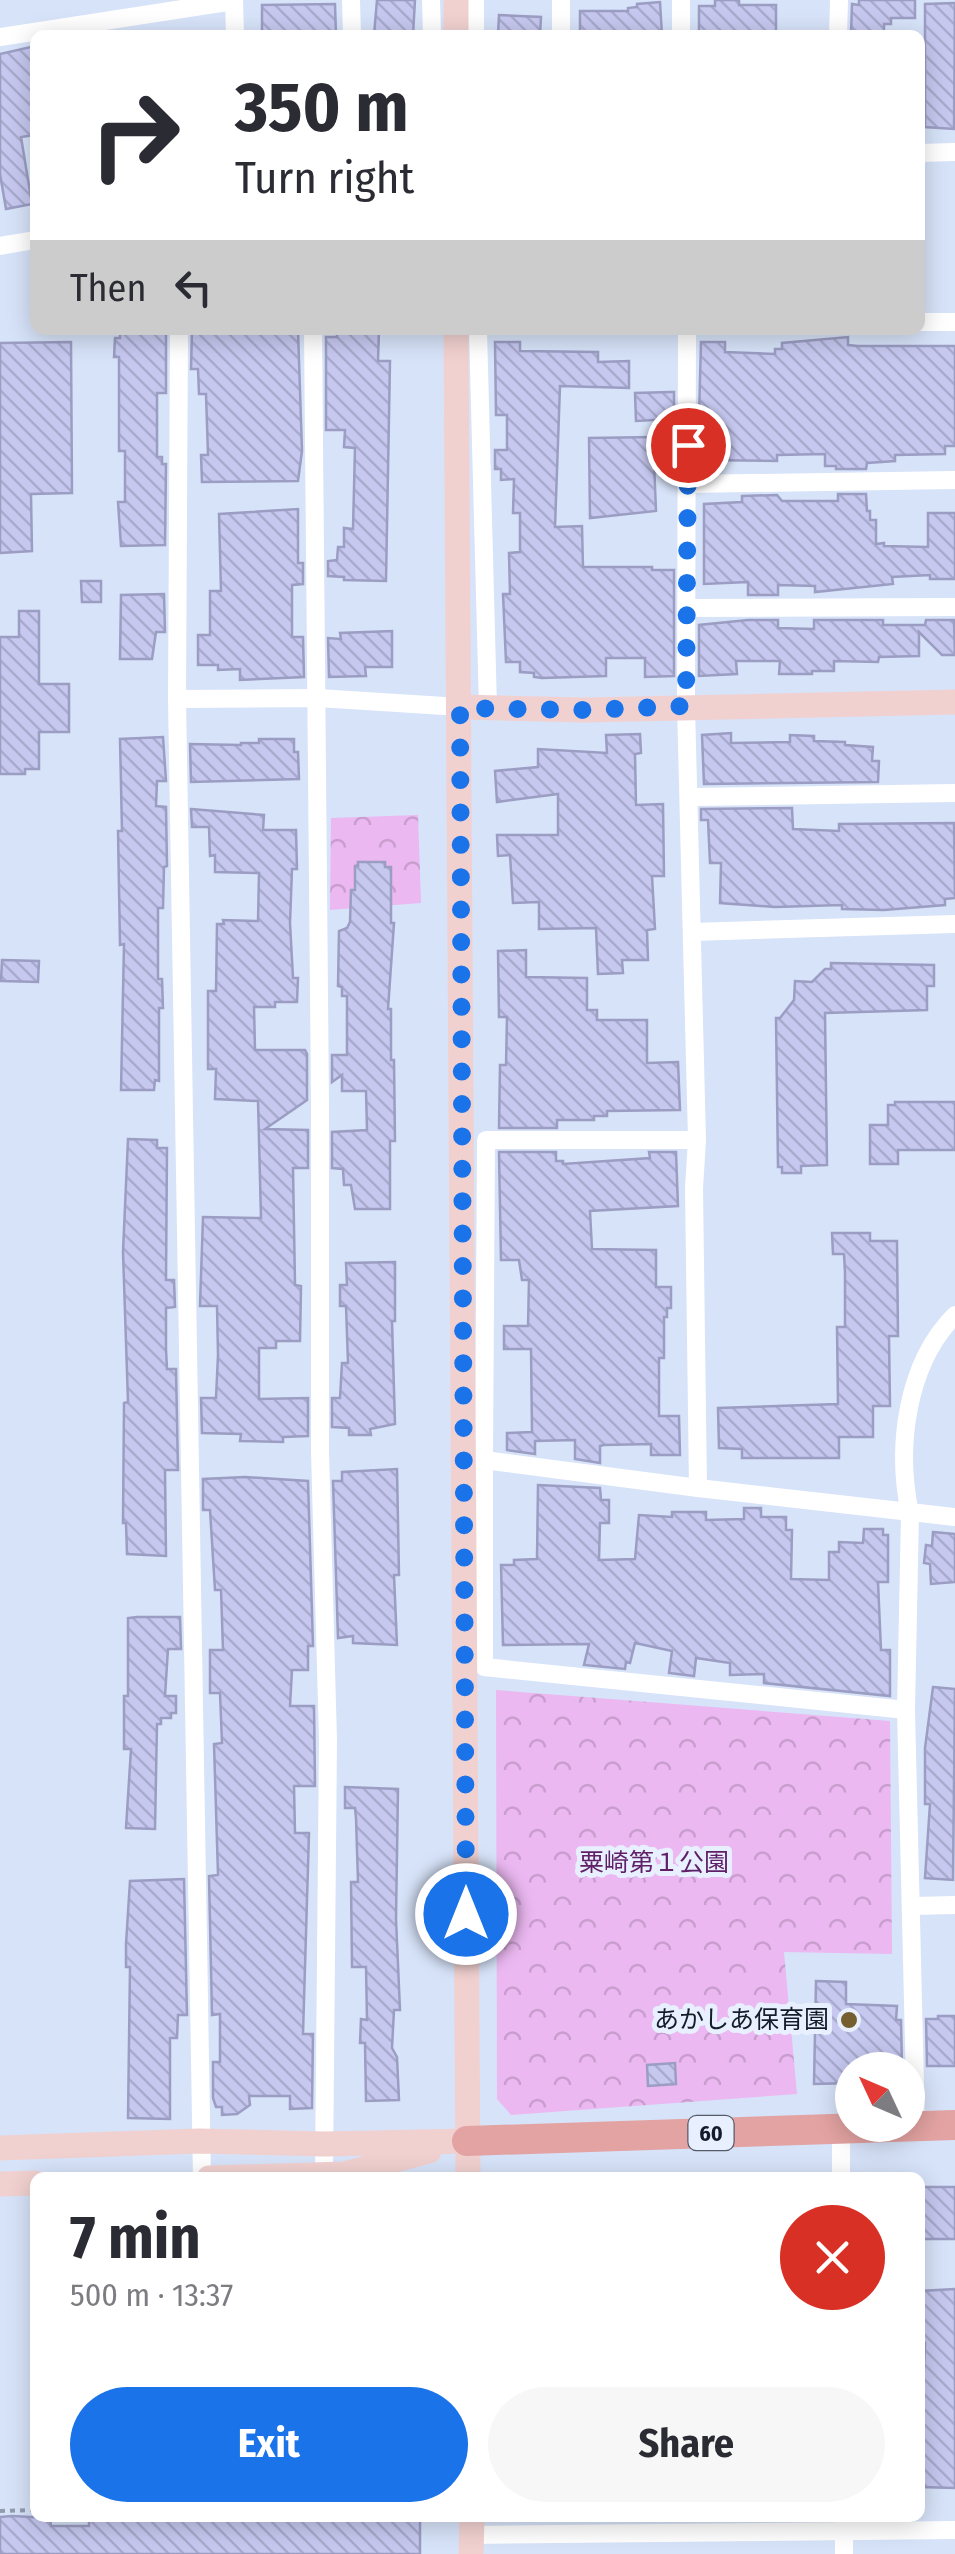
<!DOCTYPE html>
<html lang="en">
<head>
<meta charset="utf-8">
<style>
  :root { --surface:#fff; --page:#f7f7f7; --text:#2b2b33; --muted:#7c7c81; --accent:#1a73e8 }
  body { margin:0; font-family:"Fira Sans Condensed","Noto Sans JP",sans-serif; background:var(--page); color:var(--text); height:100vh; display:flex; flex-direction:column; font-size:38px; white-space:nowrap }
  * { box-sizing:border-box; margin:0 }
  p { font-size:32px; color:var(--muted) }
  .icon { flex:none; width:55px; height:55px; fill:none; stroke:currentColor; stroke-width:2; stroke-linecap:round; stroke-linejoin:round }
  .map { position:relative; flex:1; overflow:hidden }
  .details { position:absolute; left:30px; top:2172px; width:895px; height:350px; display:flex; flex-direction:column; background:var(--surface); border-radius:15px; box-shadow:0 5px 25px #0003 }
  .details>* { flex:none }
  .banner { position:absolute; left:30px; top:30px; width:895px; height:305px; border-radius:15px; box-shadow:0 5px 25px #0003; background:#fff; color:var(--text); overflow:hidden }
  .needle { width:65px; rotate:314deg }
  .controls { position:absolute; left:835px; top:2052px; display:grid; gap:20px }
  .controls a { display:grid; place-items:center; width:90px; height:90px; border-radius:50%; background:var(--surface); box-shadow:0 5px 25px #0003; font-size:50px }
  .pin { position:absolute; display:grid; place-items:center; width:85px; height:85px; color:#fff; margin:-42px; border:5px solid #fff; border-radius:50%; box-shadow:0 2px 10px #0007 }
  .me { position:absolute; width:110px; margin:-55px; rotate:0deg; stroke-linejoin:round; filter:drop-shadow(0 0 8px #0008) }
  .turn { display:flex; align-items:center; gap:35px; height:210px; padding:0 40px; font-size:45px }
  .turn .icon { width:130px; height:130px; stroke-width:2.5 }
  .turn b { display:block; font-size:70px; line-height:85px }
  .then { display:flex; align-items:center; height:95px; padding:0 40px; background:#0003; gap:20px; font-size:38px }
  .round { display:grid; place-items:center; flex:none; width:105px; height:105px; border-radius:52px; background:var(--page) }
  .summary { display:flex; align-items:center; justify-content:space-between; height:170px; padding:0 40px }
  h1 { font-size:60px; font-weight:700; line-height:75px }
  .primary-button { display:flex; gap:20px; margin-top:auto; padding:20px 40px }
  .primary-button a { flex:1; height:115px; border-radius:60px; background:var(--accent); color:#fff; font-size:40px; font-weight:700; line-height:115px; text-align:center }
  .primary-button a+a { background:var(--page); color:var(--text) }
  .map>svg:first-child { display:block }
  .forest { fill:url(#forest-crowns) }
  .building { fill:url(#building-back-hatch); stroke:#9b9dc3; stroke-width:2.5 }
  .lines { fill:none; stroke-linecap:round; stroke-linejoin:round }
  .path { stroke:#929caf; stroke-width:4; stroke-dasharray:5 5; stroke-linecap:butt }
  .street { stroke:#fff; stroke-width:18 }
  .secondary { stroke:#f1d1d0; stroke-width:25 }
  .primary { stroke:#e3a3a2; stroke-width:30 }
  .route { stroke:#1a73e8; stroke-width:18; stroke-dasharray:0 32.4 }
  .poi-dot { fill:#765f2f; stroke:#e8f0ff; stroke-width:4 }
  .labels { text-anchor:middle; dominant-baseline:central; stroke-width:10; stroke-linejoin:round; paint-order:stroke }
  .shield { fill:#e8f0ff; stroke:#545c69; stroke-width:2.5 }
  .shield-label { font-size:22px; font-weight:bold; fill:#151c29 }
  .park-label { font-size:25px; fill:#602068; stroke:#e8f0ff }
  .poi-label { font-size:25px; fill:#151c29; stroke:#e8f0ff; text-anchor:end }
</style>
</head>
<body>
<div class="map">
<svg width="955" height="2554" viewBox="0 0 955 2554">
  <defs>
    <pattern id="forest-crowns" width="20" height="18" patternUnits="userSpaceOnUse" patternTransform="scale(2.5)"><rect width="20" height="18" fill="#ebb8f1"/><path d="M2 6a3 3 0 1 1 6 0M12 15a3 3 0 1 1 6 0" fill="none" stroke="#c99ecf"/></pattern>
    <pattern id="building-back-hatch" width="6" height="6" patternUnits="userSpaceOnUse" patternTransform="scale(2.5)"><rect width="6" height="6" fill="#c6c8f0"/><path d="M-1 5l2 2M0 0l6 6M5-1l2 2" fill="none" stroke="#a9abce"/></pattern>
  </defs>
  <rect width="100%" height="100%" fill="#d7e3f9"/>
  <g class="forest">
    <polygon points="418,815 421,903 330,910 331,818"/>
    <polygon points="496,1690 890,1721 892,1954 784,1952 797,2094 511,2115 497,2099"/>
  </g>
  <g class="building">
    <polygon points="377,0 415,0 413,35 374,35"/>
    <polygon points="715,0 739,0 739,5 776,5 776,35 699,34 699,6 715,6"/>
    <polygon points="859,0 915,0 915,18 891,18 891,24 884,24 884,35 851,35 852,4 859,5"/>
    <polygon points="660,2 662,35 580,35 580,11 628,11 628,8 637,7 637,4"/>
    <polygon points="955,3 954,129 925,127 925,4"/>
    <polygon points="335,4 336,35 262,35 262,5"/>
    <polygon points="499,15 541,17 540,35 498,35"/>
    <polygon points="35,46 35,101 31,102 35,135 21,137 32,204 6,209 0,174 0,54"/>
    <polygon points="120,330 166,330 166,393 157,393 157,457 162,457 162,464 166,464 165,545 121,546 118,502 125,502 125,451 119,451 119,357 114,357 115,338 120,338"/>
    <polygon points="192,330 298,330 302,451 298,481 202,482 201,455 208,455 206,394 199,394 198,369 191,369"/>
    <polygon points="337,330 379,330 378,361 390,361 386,581 344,580 344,577 328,576 328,561 337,560 338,547 344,547 344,528 353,529 355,448 344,447 345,430 326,430 326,337 337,337"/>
    <polygon points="848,337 848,345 858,346 955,346 955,446 945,446 945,454 895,455 895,461 867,463 866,469 836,469 836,466 825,466 825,454 777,455 777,461 703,460 699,418 701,342 725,342 725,352 775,354 775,349 782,349 782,343"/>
    <polygon points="71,342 72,493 31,494 32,551 0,553 0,343"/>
    <polygon points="495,342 520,342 520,351 598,352 598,362 629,361 629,388 560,386 555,527 582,526 583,567 652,567 652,570 674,570 674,676 645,677 645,658 606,658 606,676 542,678 534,677 534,673 520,672 520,662 506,662 503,594 510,594 509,553 520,552 520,513 513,513 514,479 501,480 501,469 495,469 495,450 507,450 507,415 496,415"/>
    <polygon points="670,392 674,392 674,419 636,421 635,393"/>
    <polygon points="653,437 656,511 590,518 589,438"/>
    <polygon points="838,494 866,494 867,511 870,511 870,520 876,520 876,544 884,543 884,546 928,547 928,513 955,513 955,579 930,579 930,575 892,577 893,584 815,592 815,586 778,585 778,595 748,595 748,582 704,584 704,504 742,502 742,496 777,495 782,501 838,501"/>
    <polygon points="298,509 298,563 303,563 303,584 292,585 292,637 303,637 304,677 240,680 240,669 218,670 218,665 198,665 198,635 210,635 210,591 221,591 219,514"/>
    <polygon points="81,581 101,581 101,602 82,602"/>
    <polygon points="164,594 165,632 156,632 152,659 120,659 121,595"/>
    <polygon points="19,611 39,611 39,684 69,684 69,732 39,732 39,769 25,769 25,774 0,774 0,637 19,637"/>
    <polygon points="748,620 778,620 778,628 814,629 814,620 883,620 883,625 925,625 926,620 954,620 955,655 942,655 919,632 919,656 879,657 878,662 834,661 834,671 812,671 812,674 779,674 780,661 736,661 737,674 699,676 699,625"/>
    <polygon points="392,631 392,667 365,667 366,676 329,677 328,638 341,639 340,633"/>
    <polygon points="731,733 731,743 790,742 790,735 814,736 814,741 845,742 845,745 873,747 872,761 879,761 878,782 704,784 702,735"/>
    <polygon points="640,734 641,753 635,754 636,805 663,804 664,876 652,876 655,929 647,930 648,960 622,960 623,973 598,974 596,928 539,929 539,902 513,903 510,855 498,856 497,835 558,835 558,794 497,802 495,771 538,767 538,749 607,753 606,735"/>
    <polygon points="163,737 166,781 157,781 156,806 166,807 167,866 164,867 163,908 158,908 158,979 162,979 163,1008 159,1008 159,1081 155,1080 154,1090 121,1090 124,944 120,945 118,831 122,831 120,739"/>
    <polygon points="259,739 294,739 294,752 298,752 299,779 191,782 190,744 241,745 241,743 259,743"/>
    <polygon points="792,808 793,829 839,831 839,824 954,823 955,898 945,899 945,905 884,910 842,909 842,905 775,907 720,903 721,863 710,863 708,820 701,820 701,809"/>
    <polygon points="191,809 264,815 263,830 296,830 297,869 292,869 290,923 293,978 298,978 297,1002 275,1002 275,1007 254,1007 255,1050 305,1050 307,1054 307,1100 265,1129 308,1130 308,1168 293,1168 295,1285 301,1286 300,1341 276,1341 276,1348 259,1348 259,1399 308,1398 308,1436 283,1437 283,1442 240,1441 241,1434 202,1433 201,1398 216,1398 218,1355 217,1306 200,1306 203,1217 261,1218 258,1101 215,1099 216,1069 208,1069 208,991 216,991 217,924 224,924 223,920 258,921 259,873 215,872 215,855 210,856 209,827 192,827"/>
    <polygon points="358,862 385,862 385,867 391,867 391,923 394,923 388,1009 391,1009 391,1060 394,1060 395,1141 390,1141 390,1209 355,1209 351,1185 344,1185 343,1169 332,1168 332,1132 367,1130 366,1091 342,1091 342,1075 332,1082 332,1055 347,1055 347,996 342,996 342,987 338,986 339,931 347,928 350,922 351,890 355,890 355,866 358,866"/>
    <polygon points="526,950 526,977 587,978 587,1010 597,1010 597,1020 647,1020 647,1063 678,1062 680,1110 607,1111 607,1116 594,1116 594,1120 557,1120 557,1128 499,1128 500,1065 506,1065 507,1017 499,1017 498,951"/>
    <polygon points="2,960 39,961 38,982 1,981"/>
    <polygon points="831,963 934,965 934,986 927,986 927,1010 825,1013 827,1165 801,1166 801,1173 782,1173 782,1167 778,1167 776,1018 780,1018 794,1000 795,981 812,982 825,969 831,969"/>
    <polygon points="895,1102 955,1102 955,1150 898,1150 898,1164 870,1164 870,1125 888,1125 888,1105 895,1105"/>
    <polygon points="128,1139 157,1140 157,1148 167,1148 166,1280 174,1280 175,1307 166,1308 166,1349 167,1369 176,1369 178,1470 165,1470 166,1556 127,1554 126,1523 123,1523 124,1403 128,1402 123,1252"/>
    <polygon points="499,1152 556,1152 556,1161 563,1161 563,1164 650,1158 649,1152 676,1152 678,1206 590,1211 592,1249 656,1250 656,1287 671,1287 671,1308 667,1308 667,1317 664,1317 664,1358 659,1358 659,1416 679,1416 680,1455 651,1455 651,1444 604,1445 600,1446 600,1463 575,1459 575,1440 535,1441 535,1454 507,1450 507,1433 532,1432 531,1349 504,1349 504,1326 528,1326 529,1280 522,1280 519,1260 501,1260"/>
    <polygon points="832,1233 870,1233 870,1241 897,1241 898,1336 889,1336 890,1406 873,1406 873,1437 839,1437 839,1458 742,1458 742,1449 719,1448 718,1408 838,1404 837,1327 845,1327 845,1272 844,1254 833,1254"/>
    <polygon points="395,1262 395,1321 392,1321 395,1424 370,1429 371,1435 349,1435 349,1428 332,1427 332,1398 340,1398 342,1363 348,1363 346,1306 340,1306 340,1285 347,1285 346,1263"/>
    <polygon points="397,1469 399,1575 394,1575 397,1645 353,1643 353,1636 338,1638 333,1481 342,1481 342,1472"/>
    <polygon points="245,1477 308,1481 313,1646 308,1646 308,1670 292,1670 290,1706 314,1706 315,1786 294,1786 295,1833 309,1833 303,2034 313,2034 312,2108 290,2109 290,2096 249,2096 250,2105 237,2114 222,2115 222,2107 216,2107 213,2098 213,2062 220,2062 220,2014 212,2015 209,1876 218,1875 214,1744 222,1743 220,1693 210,1693 210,1650 223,1650 221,1590 215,1590 210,1510 203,1510 203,1479"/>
    <polygon points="538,1485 600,1488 601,1500 609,1500 609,1523 600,1523 599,1560 635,1559 639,1515 672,1517 672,1512 706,1512 706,1520 744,1519 744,1508 761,1508 761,1517 786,1517 786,1530 792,1530 791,1579 829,1580 829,1552 839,1552 839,1542 863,1543 864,1529 883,1529 883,1535 888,1535 888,1582 878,1582 881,1650 890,1650 890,1696 764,1683 764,1674 730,1675 730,1663 696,1658 694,1676 669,1673 672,1651 635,1643 630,1663 626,1662 625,1669 584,1665 589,1644 503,1645 501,1565 514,1565 514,1560 537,1559"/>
    <polygon points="933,1532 955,1534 955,1582 931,1584 930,1564 924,1563 926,1545 932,1546"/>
    <polygon points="137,1617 180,1617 181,1649 168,1649 165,1696 176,1696 176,1713 171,1713 171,1718 161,1718 161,1724 157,1724 155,1829 126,1828 131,1749 124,1749 124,1696 128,1696 128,1618"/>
    <polygon points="933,1687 955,1689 953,1880 925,1878 930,1804 925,1804 925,1748"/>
    <polygon points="345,1787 398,1789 396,1919 400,2010 394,2010 392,2048 397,2057 399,2100 366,2101 365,2043 360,2043 361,2019 367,2020 366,1967 352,1967 351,1882 358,1882 356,1818 355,1808 345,1808"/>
    <polygon points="184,1879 187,2015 178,2015 177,2038 170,2038 170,2119 128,2118 130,1967 126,1967 126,1944 130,1881"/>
    <polygon points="816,1981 846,1982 846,2004 897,2006 896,2020 901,2020 902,2067 898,2070 852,2070 852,2083 814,2084"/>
    <polygon points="938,2016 955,2016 955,2066 927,2066 926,2019 938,2019"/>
    <polygon points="675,2063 676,2084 648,2086 647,2065"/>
    <rect x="920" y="2187" width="35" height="52"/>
    <polygon points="955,2289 955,2488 920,2487 920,2392 923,2392 925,2343 920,2343 920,2291"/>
    <polygon points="12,2516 50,2518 51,2526 89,2526 89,2520 420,2518 420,2554 0,2554 0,2517"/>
  </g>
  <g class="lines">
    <polyline class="path" points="0,2511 35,2510"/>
    <g class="street">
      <polyline points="234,0 235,35"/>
      <polyline points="351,0 352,35"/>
      <polyline points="431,0 432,35"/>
      <polyline points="475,0 475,35"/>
      <polyline points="561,0 561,35"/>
      <polyline points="681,0 681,35"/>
      <polyline points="838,35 839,0"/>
      <polyline points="0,37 234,1"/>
      <polyline points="920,153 955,152"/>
      <polyline points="0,246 35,240"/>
      <polyline points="920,322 955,322"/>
      <polyline points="313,330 320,1105 320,1451 328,1741 324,2174"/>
      <polyline points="478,330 488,708"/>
      <polyline points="687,330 686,706 697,1140 694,1188 698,1488"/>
      <polyline points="688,484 955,480"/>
      <polyline points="688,608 955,607"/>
      <polyline points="177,699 179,330"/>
      <polyline points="690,797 955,793"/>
      <polyline points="692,932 955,924"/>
      <polyline points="484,1460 486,1140 697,1140"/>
      <polyline points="906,1710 484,1667 484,1460 698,1488 955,1517"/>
      <polyline points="912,1906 955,1905"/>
      <path d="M916,2127L906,1710L910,1513C896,1448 906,1364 955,1315"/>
      <polyline points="841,2129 841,2178"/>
      <polyline points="202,2178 177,699 318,698 460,707"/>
      <polyline points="844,2518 844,2554"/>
      <polyline points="471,2535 955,2530"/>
    </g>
    <g class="secondary">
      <polyline points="456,0 456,35"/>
      <polyline points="456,330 468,2178"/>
      <polyline points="460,707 585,710 955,702"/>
      <polyline points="0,2148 199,2141 325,2144 467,2141"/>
      <polyline points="209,2178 344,2174 429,2151"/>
      <polyline points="0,2184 35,2183"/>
      <polyline points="471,2554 472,2518"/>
    </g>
    <polyline class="primary" points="467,2141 955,2125"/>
  </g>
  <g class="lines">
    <polyline class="route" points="466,1914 460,708 585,710 686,706 688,445"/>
  </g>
  <circle class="poi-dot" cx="849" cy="2020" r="10"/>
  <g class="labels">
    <rect class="shield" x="688.5" y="2116" width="45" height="34" rx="8"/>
    <g class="shield-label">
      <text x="711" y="2133">60</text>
    </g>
    <g class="park-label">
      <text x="654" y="1863">粟崎第１公園</text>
    </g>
    <g class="poi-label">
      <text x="829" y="2020">あかしあ保育園</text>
    </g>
  </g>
</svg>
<div class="controls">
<a><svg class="needle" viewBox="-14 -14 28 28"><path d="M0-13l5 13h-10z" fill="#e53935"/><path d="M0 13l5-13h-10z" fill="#7c7c81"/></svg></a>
</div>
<div class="pin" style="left:688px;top:445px;background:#d93025"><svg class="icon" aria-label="arrive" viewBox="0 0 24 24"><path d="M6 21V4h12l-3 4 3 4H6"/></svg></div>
<svg class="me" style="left:466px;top:1914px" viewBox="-20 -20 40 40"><circle r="17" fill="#1a73e8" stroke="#fff" stroke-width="3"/><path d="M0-11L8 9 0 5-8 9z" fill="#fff"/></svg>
<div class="banner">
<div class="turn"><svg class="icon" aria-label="right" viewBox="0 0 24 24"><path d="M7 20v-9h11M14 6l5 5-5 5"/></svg><div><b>350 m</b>Turn right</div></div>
<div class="then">Then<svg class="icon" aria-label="left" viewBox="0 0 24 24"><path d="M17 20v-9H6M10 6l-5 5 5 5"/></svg></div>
</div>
<section class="details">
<div class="summary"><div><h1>7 min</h1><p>500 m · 13:37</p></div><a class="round" style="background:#d93025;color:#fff"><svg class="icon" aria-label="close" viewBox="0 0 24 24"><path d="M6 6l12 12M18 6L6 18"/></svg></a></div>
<div class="primary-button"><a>Exit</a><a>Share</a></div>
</section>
</div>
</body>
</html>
